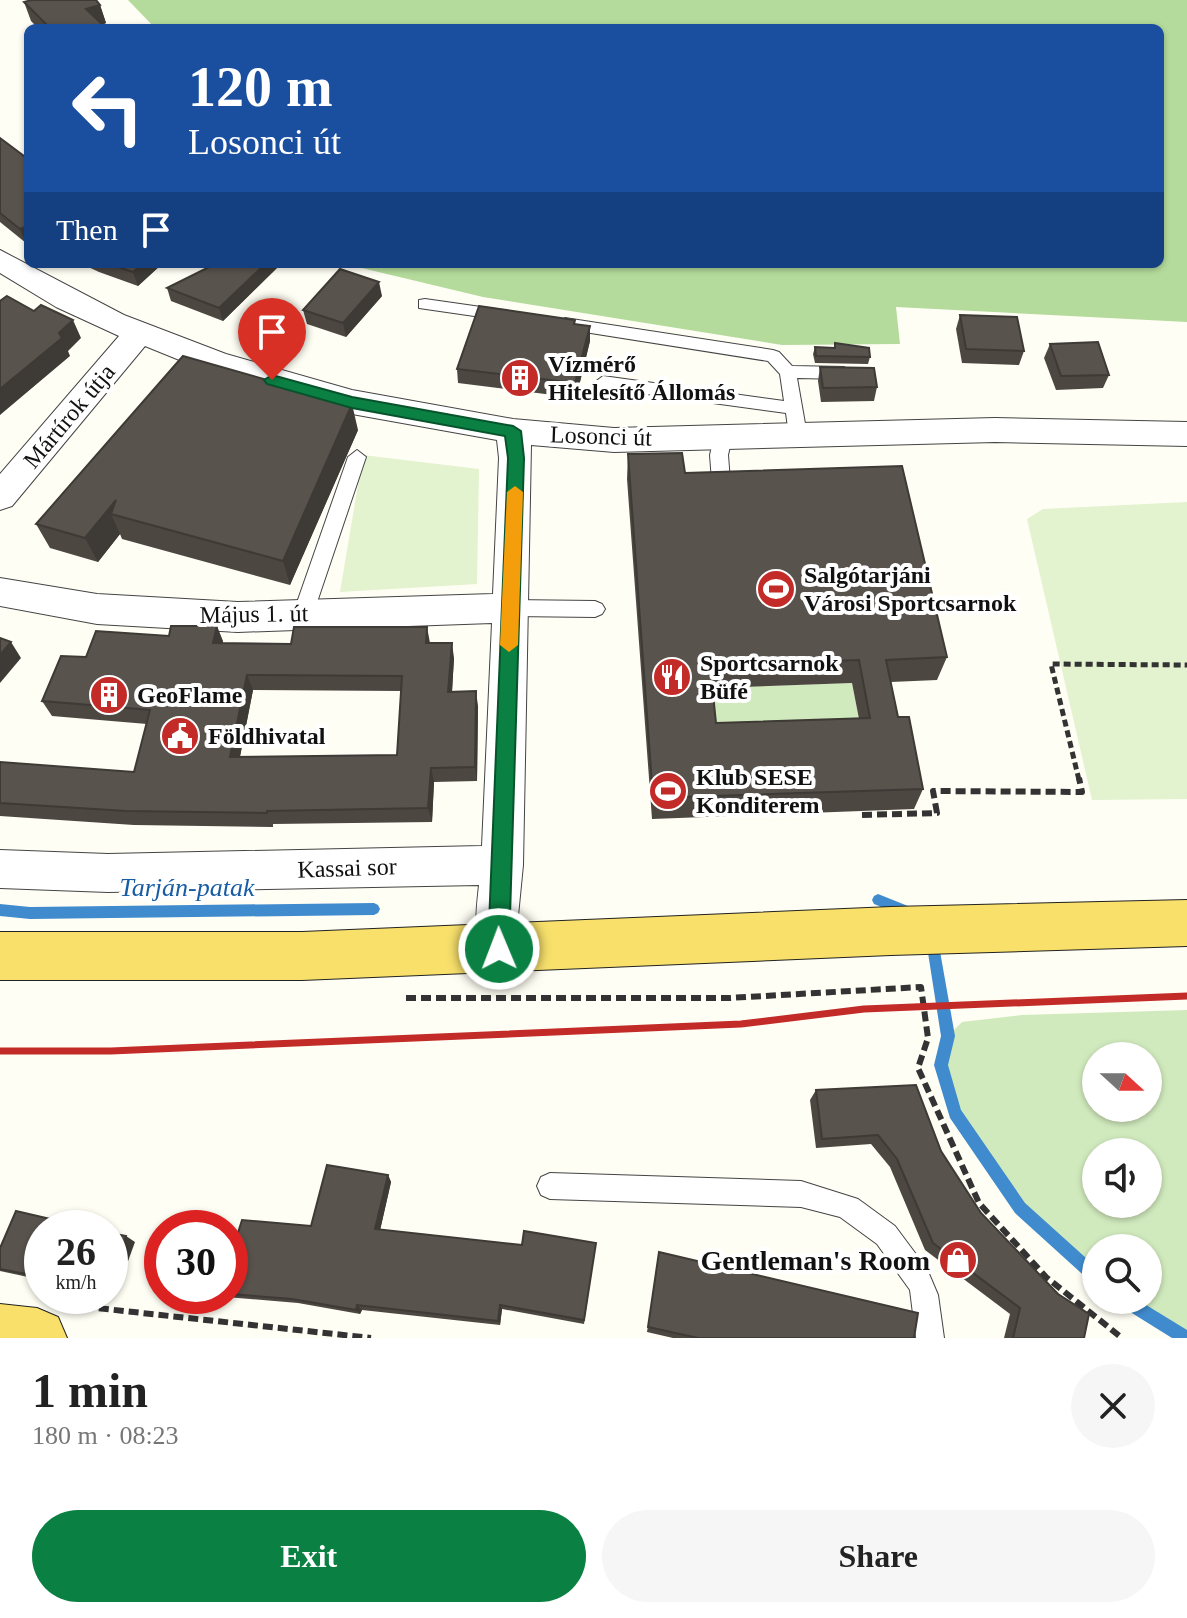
<!DOCTYPE html>
<html lang="en">
<head>
<meta charset="utf-8">
<style>
  :root { --surface:#fff; --page:#f6f6f6; --text:#222; --muted:#767676; --accent:#0b8043 }
  body { margin:0; font-family:Georgia,serif; background:var(--page); color:var(--text); height:100vh; display:flex; flex-direction:column; font-size:30px; white-space:nowrap }
  * { box-sizing:border-box; margin:0 }
  p { font-size:26px; color:var(--muted) }
  .icon { flex:none; width:44px; height:44px; fill:none; stroke:currentColor; stroke-width:2; stroke-linecap:round; stroke-linejoin:round }
  .map { position:relative; height:1338px; overflow:hidden }
  .details { display:flex; flex-direction:column; background:var(--surface); flex:1 }
  .details>* { flex:none }
  .banner { position:absolute; left:24px; top:24px; width:1140px; height:244px; border-radius:12px; box-shadow:0 2px 6px #0004; background:#1a4fa0; color:#fff; overflow:hidden }
  .needle { width:52px; rotate:111deg }
  .tools { position:absolute; left:1082px; top:1042px; display:grid; gap:16px }
  .tools a { display:grid; place-items:center; width:80px; height:80px; border-radius:50%; background:var(--surface); box-shadow:0 2px 6px #0004; font-size:40px }
  .speed { position:absolute; left:24px; top:1210px; display:flex; gap:16px; font-size:40px; font-weight:700; text-align:center }
  .speed>* { display:grid; place-content:center; width:104px; height:104px; border-radius:50%; background:var(--surface); box-shadow:0 2px 6px #0004; line-height:1 }
  .speed small { font-size:20px; font-weight:400 }
  .speed .limit { border:12px solid #d22; background:#fff; color:#111 }
  .pin { position:absolute; display:grid; place-items:center; width:68px; height:68px; color:#fff; margin:-82px -34px; border-radius:50% 50% 50% 0; rotate:-45deg; box-shadow:0 0 8px #0007 }
  .pin .icon { rotate:45deg }
  .me { position:absolute; width:88px; margin:-44px; rotate:359deg; stroke-linejoin:round; filter:drop-shadow(0 0 6px #0008) }
  .turn { display:flex; align-items:center; gap:28px; height:168px; padding:0 32px; font-size:36px }
  .turn .icon { width:104px; height:104px; stroke-width:2.5 }
  .turn b { display:block; font-size:56px; line-height:68px }
  .then { display:flex; align-items:center; height:76px; padding:0 32px; background:#0003; gap:16px; font-size:30px }
  .round { display:grid; place-items:center; flex:none; width:84px; height:84px; border-radius:42px; background:var(--page) }
  .summary { display:flex; align-items:center; justify-content:space-between; height:136px; padding:0 32px }
  h1 { font-size:48px; font-weight:800; line-height:60px }
  .primary-button { display:flex; gap:16px; margin-top:auto; padding:16px 32px }
  .primary-button a { flex:1; height:92px; border-radius:48px; background:var(--accent); color:#fff; font-size:32px; font-weight:800; line-height:92px; text-align:center }
  .primary-button a+a { background:var(--page); color:var(--text) }
  .map>svg:first-child { display:block }
  .green { fill:#d1eabd; fill-rule:evenodd }
  .forest { fill:#b4db9c }
  .pitch { fill:#e3f2cf }
  .lines { fill:none; stroke-linecap:round; stroke-linejoin:round }
  .stream { fill:#408bce; fill-rule:evenodd }
  .lane-casing { stroke:#444; stroke-width:2 }
  .street-casing { stroke:#444; stroke-width:2 }
  .primary-casing { stroke:#222; stroke-width:2 }
  .path-far1 { stroke:#333; stroke-width:5; stroke-dasharray:7 4; stroke-linecap:butt }
  .path { stroke:#333; stroke-width:6; stroke-dasharray:10 5; stroke-linecap:butt }
  .lane { fill:#fff; fill-rule:evenodd }
  .street { fill:#fff; fill-rule:evenodd }
  .primary { fill:#f8e06b; fill-rule:evenodd }
  .rail { stroke:#c22b27; stroke-width:7 }
  .wall { fill:#4d4742; fill-rule:evenodd }
  .shaded-wall { fill:#3e3a36 }
  .building { fill:#59534d; stroke:#3e3a36; stroke-width:2; fill-rule:evenodd }
  .route { fill:#0b8043; stroke:#07532c; stroke-width:2 }
  .slow { fill:#f59e0b }
  .labels { text-anchor:middle; dominant-baseline:central; stroke-width:8; stroke-linejoin:round; paint-order:stroke }
  .poi-label { font-size:24px; font-weight:bold; fill:#111; stroke:#fff; text-anchor:start }
  .street-label { font-size:24px; fill:#111; stroke:#fff }
  .water-label { font-size:26px; font-style:italic; fill:#185da4; stroke:#fff }
  .near-poi-label { font-size:28px; font-weight:bold; fill:#111; stroke:#fff; text-anchor:end }
</style>
</head>
<body>
<div class="map">
<svg width="1187" height="1338" viewBox="0 0 1187 1338">
  <rect width="100%" height="100%" fill="#fffef4"/>
  <g class="green">
    <polygon points="852,683 863,740 713,745 707,688"/>
    <path d="M1187,1010V1338H1186L1124,1300H1148V1248H1096V1277L1020,1208L955,1113L941,1065L948,1036L962,1022L1022,1015ZM1096,1056H1148V1108H1096ZM1096,1152H1148V1204H1096Z"/>
  </g>
  <polygon class="forest" points="128,0 1187,0 1187,322 896,307 900,344 782,345 483,297 345,264 1160,264 1160,28 155,28"/>
  <g class="pitch">
    <polygon points="363,455 479,469 477,584 340,592"/>
    <polygon points="1187,502 1187,799 1092,800 1027,519 1043,509"/>
  </g>
  <g class="lines">
    <g class="stream">
      <polygon points="878,894 913,908 915,912 913,916 909,918 874,904 872,900 874,896"/>
      <polygon points="374,903 378,905 380,909 378,913 374,915 30,919 0,916 0,904 30,907"/>
      <polygon points="932,934 936,936 938,940 955,1036 948,1065 961,1110 1025,1203 1096,1267 1096,1284 1091,1282 1015,1213 950,1118 934,1065 941,1036 926,940 928,936"/>
      <polygon points="1117,1300 1138,1300 1187,1330 1187,1338 1172,1338 1119,1305"/>
    </g>
    <g class="lane-casing">
      <g id="lane">
        <polygon points="425,299 502,310 510,315 502,320 419,308 419,300"/>
        <polygon points="565,318 773,350 779,352 792,366 844,367 852,373 844,379 797,378 807,435 798,441 789,435 786,413 603,388 595,382 603,376 784,401 780,374 768,361 559,328 557,324"/>
        <polygon points="723,431 732,437 728,455 730,481 721,488 712,481 710,455 714,437"/>
        <polygon points="357,450 366,457 313,614 310,620 296,620 293,614 348,457"/>
        <polygon points="511,600 595,601 602,604 605,609 602,614 595,617 511,616 504,613 501,608 504,603"/>
        <polygon points="550,1173 801,1181 858,1199 895,1226 927,1269 938,1295 944,1338 916,1338 910,1290 877,1244 840,1217 801,1207 550,1199 541,1195 537,1186 541,1177"/>
      </g>
    </g>
    <g class="street-casing">
      <path id="street" d="M0,250L124,315L226,354L352,390L513,419L614,428L995,418L1187,422V446L995,442L614,452L531,445L523,865L518,916L521,949L514,964L499,970L484,964C473,938 476,912 479,885L108,892L0,888V850L108,854L482,846L492,623L238,632L97,624L0,606V578L97,594L238,602L493,594L499,458L497,440L352,414L204,370L145,346L12,506L0,510V474L119,336L56,307L0,273Z"/>
    </g>
    <g class="primary-casing">
      <g id="primary">
        <polygon points="1187,900 1187,946 891,955 302,980 0,980 0,932 302,932 891,907"/>
        <polygon points="0,1304 37,1308 58,1317 67,1338 0,1338"/>
      </g>
    </g>
    <polyline class="path-far1" points="1079,780 1051,664 1187,665"/>
    <g class="path">
      <polyline points="862,815 937,813 933,791 1082,792 1079,778"/>
      <polyline points="406,998 729,998 921,987 928,1038 918,1068 979,1203 1046,1277 1122,1338"/>
      <polyline points="69,1305 371,1338"/>
    </g>
    <use href="#lane" class="lane"/>
    <use href="#street" class="street"/>
    <use href="#primary" class="primary"/>
    <polyline class="rail" points="0,1051 111,1051 741,1024 864,1009 1187,996"/>
  </g>
  <g class="wall">
    <polygon points="27,0 96,0 100,5 106,23 102,25 106,28 38,28 31,21 24,2 28,1"/>
    <polygon points="0,138 28,159 28,242 26,243 0,222"/>
    <polygon points="82,264 162,264 138,286 99,272"/>
    <polygon points="215,264 281,264 223,321 171,301 167,288"/>
    <polygon points="382,296 346,337 307,324 303,310"/>
    <polygon points="960,315 1024,351 1019,365 962,363 956,329"/>
    <polygon points="590,326 590,341 576,398 458,383 457,369"/>
    <polygon points="1050,344 1109,375 1103,388 1056,390 1044,358"/>
    <polygon points="815,347 870,357 868,364 815,363 813,354"/>
    <polygon points="820,367 877,387 874,401 821,402 818,381"/>
    <polygon points="358,430 290,585 122,539 120,534 98,562 50,548 36,524"/>
    <path d="M628,454L685,473L947,657L937,680L891,682L898,717L923,789L914,809L652,819L627,479ZM852,683L859,719L716,723L712,688Z"/>
    <path d="M223,641V643L291,644L430,643L454,658L452,692L478,706L477,781L434,782L432,822L273,824V827L134,825L0,816V762L134,772L147,724L52,716L42,701L86,657ZM253,690L401,691L397,755L240,757Z"/>
    <polygon points="816,1090 941,1151 981,1213 1084,1338 1004,1338 1010,1314 925,1250 890,1167 871,1144 816,1148 810,1100"/>
    <polygon points="388,1175 391,1182 380,1230 522,1245 596,1243 584,1324 502,1309 500,1325 362,1310 360,1314 298,1303 226,1297 224,1296 230,1296 230,1258 311,1226"/>
    <polygon points="42,1228 42,1280 0,1271 0,1248"/>
    <polygon points="659,1252 914,1338 673,1338 647,1332"/>
  </g>
  <g class="shaded-wall">
    <polygon points="100,5 106,23 92,28 86,9"/>
    <polygon points="27,226 28,242 26,243 20,229"/>
    <polygon points="142,264 162,264 138,286 133,272"/>
    <polygon points="265,264 281,264 223,321 219,308"/>
    <polygon points="379,282 382,296 346,337 343,323"/>
    <polygon points="73,320 81,338 68,351 70,356 0,415 0,389"/>
    <polygon points="590,326 590,341 576,398 575,383"/>
    <polygon points="352,404 358,430 290,585 283,561"/>
    <polygon points="116,500 111,514 120,534 98,562 85,538"/>
    <polygon points="217,626 223,641 220,658 213,643"/>
    <polygon points="427,627 430,643 426,643"/>
    <polygon points="11,642 21,658 0,683 0,655"/>
    <polygon points="452,643 454,658 451,707 448,692"/>
    <polygon points="247,675 253,690 237,771 230,757"/>
    <polygon points="476,691 478,706 477,781 475,767"/>
    <polygon points="431,768 434,782 432,822 428,808"/>
    <polygon points="388,1175 391,1182 379,1235 375,1229"/>
    <polygon points="126,1236 135,1242 116,1294 110,1291 110,1282"/>
    <polygon points="357,1305 362,1310 360,1314 356,1310"/>
    <polygon points="500,1305 502,1309 500,1325 498,1321"/>
  </g>
  <g class="building">
    <polygon points="32,0 96,0 100,5 86,9 106,28 50,28 24,2"/>
    <polygon points="0,138 28,159 28,226 20,229 0,213"/>
    <polygon points="109,264 142,264 133,272"/>
    <polygon points="215,264 265,264 219,308 167,288"/>
    <polygon points="340,269 379,282 343,323 303,310"/>
    <polygon points="7,296 34,311 41,305 73,320 59,333 62,338 0,389 0,301"/>
    <polygon points="479,306 575,320 574,324 590,326 575,383 457,369"/>
    <polygon points="960,315 1017,317 1024,351 966,349"/>
    <polygon points="1098,342 1109,375 1061,376 1050,344"/>
    <polygon points="835,343 869,348 870,357 816,356 815,347 835,348"/>
    <polygon points="183,356 352,404 283,561 111,514 116,500 85,538 36,524"/>
    <polygon points="820,367 874,368 877,387 823,388"/>
    <path d="M682,453L685,473L902,466L947,657L886,660L898,717H909L923,789L653,798L628,454ZM859,660L870,718L716,723L710,665Z"/>
    <path d="M171,626H217L213,643L291,644L294,627H427L426,643H452L448,692L476,691L475,767L431,768L428,808L267,811V813L126,811L0,803V762L134,772L150,710L42,701L61,656L86,657L96,631L169,636ZM247,675L402,676L397,755L230,757Z"/>
    <polygon points="0,638 11,642 0,655"/>
    <polygon points="916,1085 941,1151 981,1213 1058,1294 1089,1314 1084,1338 1013,1338 1020,1308 933,1243 897,1159 878,1135 822,1139 816,1090"/>
    <polygon points="327,1165 388,1175 375,1229 522,1245 524,1231 596,1243 584,1320 500,1305 498,1321 357,1305 356,1310 292,1299 230,1294 230,1258 242,1220 311,1226"/>
    <polygon points="16,1211 89,1228 42,1228 42,1277 0,1269 0,1248"/>
    <polygon points="110,1233 126,1236 110,1282"/>
    <polygon points="659,1252 918,1313 914,1338 698,1338 648,1327"/>
  </g>
  <polygon class="route" points="272,375 352,397 513,426 521,431 524,458 509,949 506,956 499,959 491,956 488,949 508,458 505,436 352,408 267,384 264,380"/>
  <polygon class="slow" points="515,486 523,492 518,645 509,652 500,645 507,492"/>
  <defs>
    <g id="building-disc" transform="scale(2)"><circle r="9.5" fill="#c22b27" stroke="#fff"/><path d="M-4-6H4V6H1V3H-1V6H-4ZM-2.5-4.3h1.7v1.8h-1.7ZM.8-4.3h1.7v1.8H.8ZM-2.5-1h1.7V.8h-1.7ZM.8-1h1.7V.8H.8Z" fill="#fff"/></g>
    <g id="stadium-disc" transform="scale(2)"><circle r="9.5" fill="#c22b27" stroke="#fff"/><path d="M0-5a6.5 5 0 1 0 0 10a6.5 5 0 1 0 0-10ZM-3.5-1.8h7v3.6h-7Z" fill="#fff"/></g>
    <g id="restaurant-disc" transform="scale(2)"><circle r="9.5" fill="#c22b27" stroke="#fff"/><path d="M-5-6h1v4h1v-4h1v4h1v-4h1v5L-1.5 .5V6h-2V.5L-5-1ZM5-6V6H3V1.5H1.5Q1.5-4 5-6Z" fill="#fff"/></g>
    <g id="civic-disc" transform="scale(2)"><circle r="9.5" fill="#c22b27" stroke="#fff"/><path d="M-.6-6.5H3V-4.5H.6V-3L4-1V1h2V6H-6V1h2V-1L-.6-3ZM-1.2 2.5V6h2.4V2.5Z" fill="#fff"/></g>
    <g id="shop-disc" transform="scale(2)"><circle r="9.5" fill="#c22b27" stroke="#fff"/><path d="M-5-2.5h2.3a2.7 3.5 0 0 1 5.4 0H5L5.5 6h-11ZM-1.5-2.5h3a1.5 2.3 0 0 0-3 0Z" fill="#fff"/></g>
  </defs>
  <g fill-rule="evenodd">
    <use href="#building-disc" x="520" y="378"/>
    <use href="#stadium-disc" x="776" y="589"/>
    <use href="#restaurant-disc" x="672" y="677"/>
    <use href="#building-disc" x="109" y="695"/>
    <use href="#civic-disc" x="180" y="736"/>
    <use href="#stadium-disc" x="668" y="791"/>
    <use href="#shop-disc" x="958" y="1260"/>
  </g>
  <g class="labels">
    <g class="poi-label">
      <text x="548" y="364">Vízmérő<tspan x="548" dy="28">Hitelesítő Állomás</tspan></text>
      <text x="804" y="575">Salgótarjáni<tspan x="804" dy="28">Városi Sportcsarnok</tspan></text>
      <text x="700" y="663">Sportcsarnok<tspan x="700" dy="28">Büfé</tspan></text>
      <text x="137" y="695">GeoFlame</text>
      <text x="208" y="736">Földhivatal</text>
      <text x="696" y="777">Klub SESE<tspan x="696" dy="28">Konditerem</tspan></text>
    </g>
    <g class="street-label">
      <text transform="translate(69 416) rotate(-50)">Mártírok útja</text>
      <text transform="translate(601 436) rotate(2)">Losonci út</text>
      <text transform="translate(254 614) rotate(-1)">Május 1. út</text>
      <text transform="translate(347 868) rotate(-2)">Kassai sor</text>
    </g>
    <g class="water-label">
      <text x="187" y="887">Tarján-patak</text>
    </g>
    <g class="near-poi-label">
      <text x="930" y="1260">Gentleman's Room</text>
    </g>
  </g>
</svg>
<div class="tools">
<a><svg class="needle" viewBox="-14 -14 28 28"><path d="M0-13l5 13h-10z" fill="#e53935"/><path d="M0 13l5-13h-10z" fill="#767676"/></svg></a>
<a><svg class="icon" aria-label="sound" viewBox="0 0 24 24"><path d="M4 9h4l5-4v14l-5-4H4zM17 9q2 3 0 6"/></svg></a>
<a><svg class="icon" aria-label="search" viewBox="0 0 24 24"><circle cx="10" cy="10" r="6"/><path d="M15 15l6 6"/></svg></a>
</div>
<div class="speed"><div>26<small>km/h</small></div><div class="limit">30</div></div>
<div class="pin" style="left:272px;top:380px;background:#d93025"><svg class="icon" aria-label="arrive" viewBox="0 0 24 24"><path d="M6 21V4h12l-3 4 3 4H6"/></svg></div>
<svg class="me" style="left:499px;top:949px" viewBox="-20 -20 40 40"><circle r="17" fill="#0b8043" stroke="#fff" stroke-width="3"/><path d="M0-11L8 9 0 5-8 9z" fill="#fff"/></svg>
<div class="banner">
<div class="turn"><svg class="icon" aria-label="left" viewBox="0 0 24 24"><path d="M17 20v-9H6M10 6l-5 5 5 5"/></svg><div><b>120 m</b>Losonci út</div></div>
<div class="then">Then<svg class="icon" aria-label="arrive" viewBox="0 0 24 24"><path d="M6 21V4h12l-3 4 3 4H6"/></svg></div>
</div>
</div>
<section class="details">
<div class="summary"><div><h1>1 min</h1><p>180 m · 08:23</p></div><a class="round"><svg class="icon" aria-label="close" viewBox="0 0 24 24"><path d="M6 6l12 12M18 6L6 18"/></svg></a></div>
<div class="primary-button"><a>Exit</a><a>Share</a></div>
</section>
</body>
</html>
